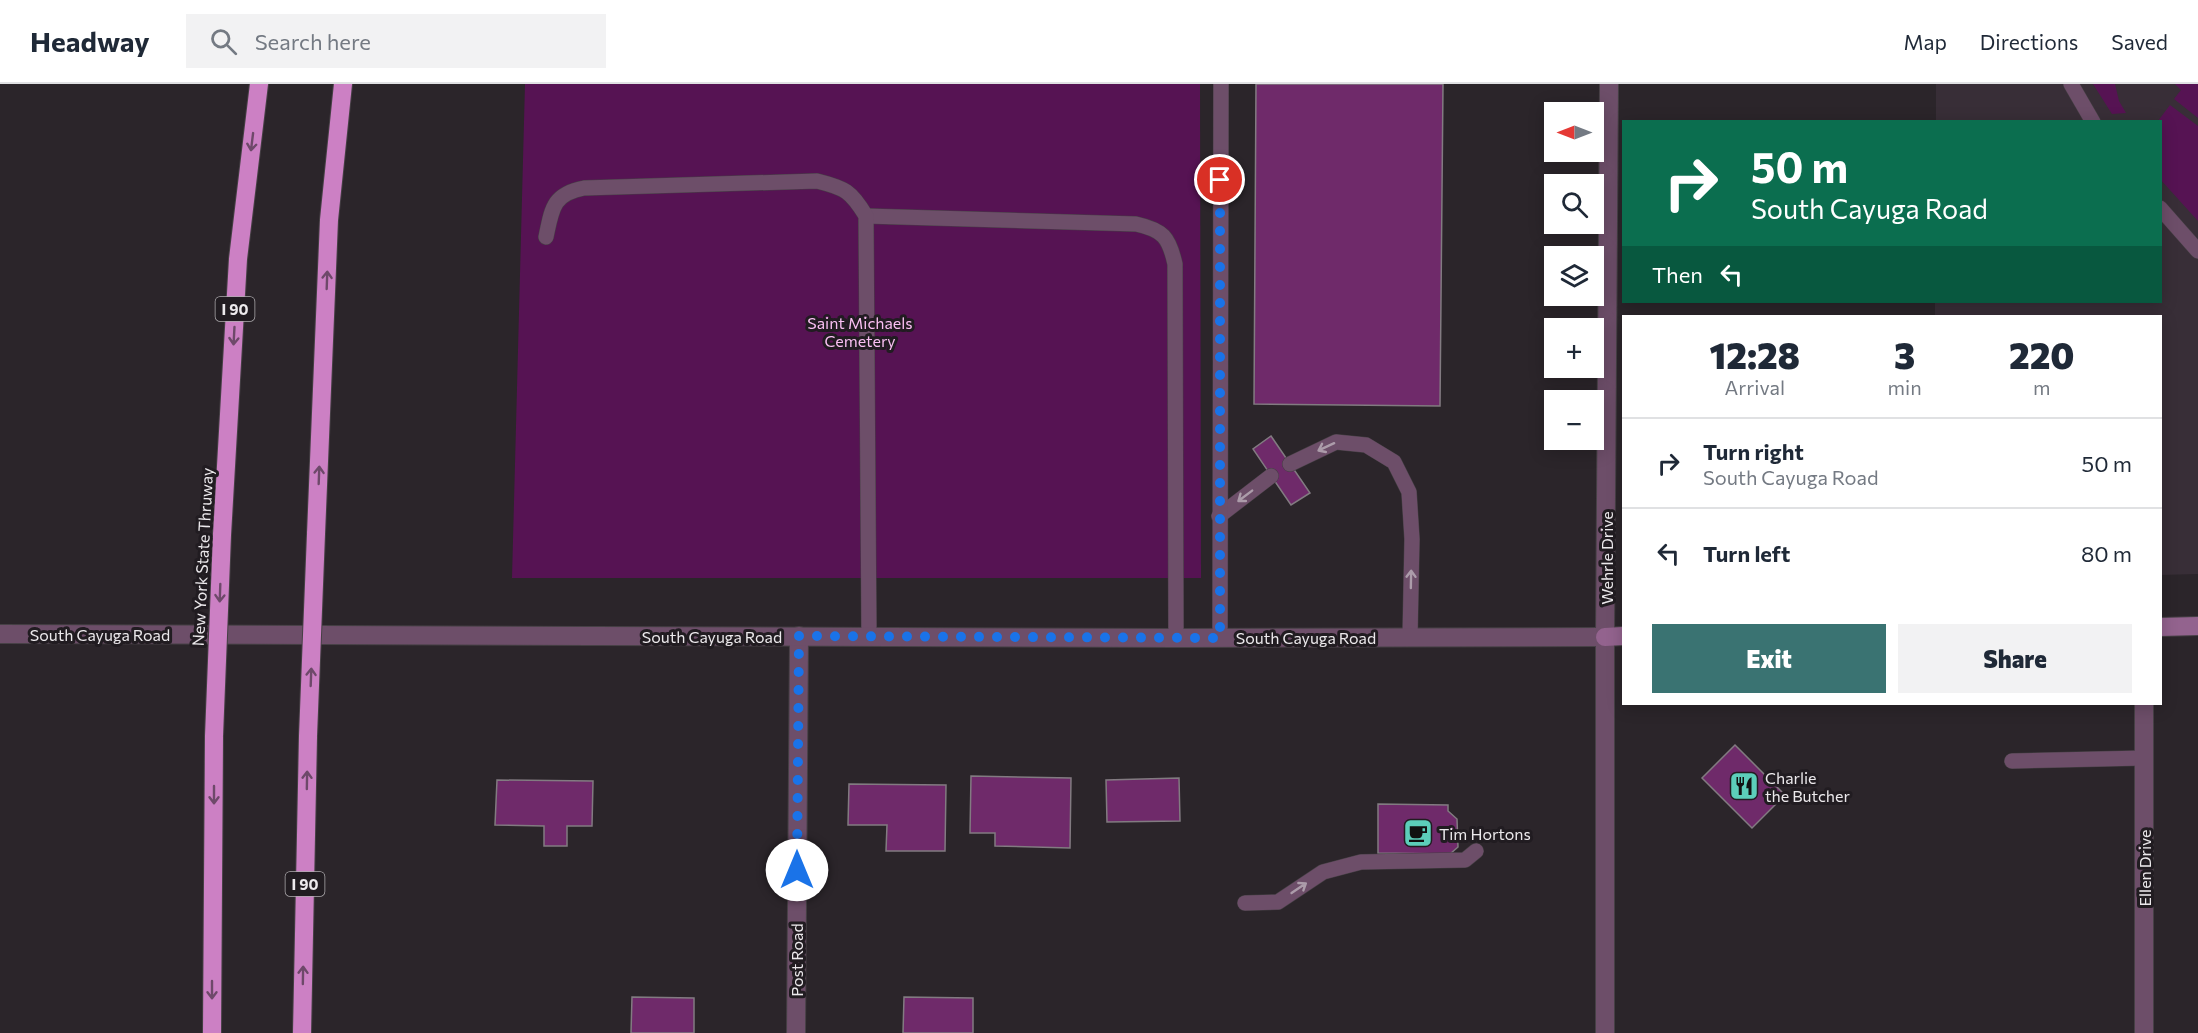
<!DOCTYPE html>
<html lang="en">
<head>
<meta charset="utf-8">
<style>
  :root { --surface:#fff; --page:#f2f2f3; --text:#1f2937; --muted:#747a83; --line:#e0e1e3; --accent:#3a7372 }
  body { margin:0; font-family:Commissioner,sans-serif; background:var(--page); color:var(--text); height:100vh; display:flex; flex-direction:column; font-size:22px; white-space:nowrap }
  * { box-sizing:border-box; margin:0 }
  p { font-size:20px; color:var(--muted) }
  .icon { flex:none; width:33px; height:33px; fill:none; stroke:currentColor; stroke-width:2; stroke-linecap:round; stroke-linejoin:round }
  .map { position:relative; flex:1; overflow:hidden }
  .drawer { position:absolute; left:1622px; top:231px; width:540px; height:390px; display:flex; flex-direction:column; background:var(--surface); border-radius:0px; box-shadow:0 3px 15px #0003 }
  .drawer>* { flex:none }
  .banner { position:absolute; left:1622px; top:36px; width:540px; height:183px; border-radius:0px; box-shadow:0 3px 15px #0003; background:#0b6e4f; color:#fff; overflow:hidden }
  .needle { width:39px; rotate:270deg }
  .buttons { position:absolute; left:1544px; top:18px; display:grid; gap:12px }
  .buttons a { display:grid; place-items:center; width:60px; height:60px; border-radius:0px; background:var(--surface); box-shadow:0 3px 15px #0003; font-size:30px }
  .pin { position:absolute; display:grid; place-items:center; width:51px; height:51px; color:#fff; margin:-26px; border:3px solid #fff; border-radius:50%; box-shadow:0 2px 6px #0007 }
  .me { position:absolute; width:66px; margin:-33px; rotate:0deg; stroke-linejoin:round; filter:drop-shadow(0 0 4px #0008) }
  .turn { display:flex; align-items:center; gap:21px; height:126px; padding:0 30px; font-size:27px }
  .turn .icon { width:78px; height:78px; stroke-width:2.5 }
  .turn b { display:block; font-size:42px; line-height:51px }
  .then { display:flex; align-items:center; height:57px; padding:0 30px; background:#0003; gap:12px; font-size:22px }
  .eta { display:flex; justify-content:space-evenly; align-items:center; height:102px; text-align:center }
  .eta b { font-size:36px; font-weight:800; line-height:42px }
  .cta { display:flex; gap:12px; margin-top:auto; padding:12px 30px }
  .cta a { flex:1; height:69px; border-radius:0px; background:var(--accent); color:#fff; font-size:24px; font-weight:800; line-height:69px; text-align:center }
  .cta a+a { background:var(--page); color:var(--text) }
  ul { padding:0; list-style:none }
  li { display:flex; align-items:center; gap:18px; height:90px; padding:0 30px; border-top:2px solid var(--line) }
  li div { flex:1 }
  li b { display:block; font-size:22px }
  li em { font-style:normal }
  header { display:flex; align-items:center; gap:36px; box-sizing:border-box; height:84px; padding:0 30px; background:var(--surface); border-bottom:2px solid var(--line) }
  header strong { font-size:28px }
  nav { display:flex; gap:33px; margin-inline-start:auto; font-size:21px }
  .search { width:420px; height:54px; background:var(--page); display:flex; align-items:center; gap:15px; box-sizing:border-box; padding:0 21px; border-radius:0px; color:var(--muted); font-size:22px }
  .map>svg:first-child { display:block }
  .built { fill:#382e37 }
  .green { fill:#561353 }
  .building { fill:#6f2a6a; stroke:#827b81; stroke-width:1.5 }
  .lines { fill:none; stroke-linecap:round; stroke-linejoin:round }
  .service-casing { stroke:#464045; stroke-width:16 }
  .minor-casing { stroke:#464045; stroke-width:20 }
  .tertiary-casing { stroke:#464045; stroke-width:20 }
  .secondary-casing { stroke:#464045; stroke-width:20 }
  .motorway-casing { stroke:#464045; stroke-width:20 }
  .service { stroke:#6d4e69; stroke-width:15 }
  .minor { stroke:#6d4e69; stroke-width:18 }
  .tertiary { stroke:#6d4e69; stroke-width:18 }
  .secondary { stroke:#93638e; stroke-width:18 }
  .motorway { stroke:#cc80c4; stroke-width:18 }
  .motorway-bridge-casing { stroke:#464045; stroke-width:20; stroke-linecap:butt }
  .motorway-bridge { stroke:#cc80c4; stroke-width:18 }
  .oneway { stroke:#6e496a }
  .oneway2 { stroke:#ac9caa }
  .route { stroke:#1a73e8; stroke-width:10; stroke-dasharray:0 18 }
  .labels { text-anchor:middle; dominant-baseline:central; stroke-width:6; stroke-linejoin:round; paint-order:stroke }
  .shield { fill:#211c21; stroke:#afacaf; stroke-width:1.5 }
  .shield-label { font-size:15px; font-weight:bold; fill:#ece9ec }
  .park-label { font-size:16px; fill:#fabff3; stroke:#211c21 }
  .street-label { font-size:16px; fill:#ece9ec; stroke:#211c21 }
  .poi-label { font-size:16px; fill:#ece9ec; stroke:#211c21; text-anchor:start }
</style>
</head>
<body>
<header>
<strong>Headway</strong>
<div class="search"><svg class="icon" aria-label="search" viewBox="0 0 24 24"><circle cx="10" cy="10" r="6"/><path d="M15 15l6 6"/></svg>Search here</div>
<nav><a>Map</a><a>Directions</a><a>Saved</a></nav>
</header>
<div class="map">
<svg width="2198" height="949" viewBox="0 0 2198 949">
  <rect width="100%" height="100%" fill="#2b252a"/>
  <polygon class="built" points="1936,0 2198,0 2198,490 2160,491 2160,232 1935,232 1935,218 2160,218 2160,38 1936,37"/>
  <g class="green">
    <polygon points="525,0 1200,0 1201,494 512,494"/>
    <polygon points="2093,0 2115,0 2119,17 2126,29 2112,30"/>
    <polygon points="2175,0 2198,0 2198,34 2174,15 2181,6"/>
    <polygon points="2170,21 2198,42 2198,137 2160,95 2160,38 2158,37"/>
  </g>
  <g class="building">
    <polygon points="1256,0 1443,0 1440,322 1254,320"/>
    <polygon points="1271,352 1310,409 1291,421 1253,365"/>
    <polygon points="1735,661 1785,711 1752,744 1702,694"/>
    <polygon points="971,692 1071,694 1070,764 995,762 995,749 970,749"/>
    <polygon points="1179,694 1180,737 1107,738 1106,696"/>
    <polygon points="497,696 593,697 592,742 567,742 567,762 544,762 544,742 495,741"/>
    <polygon points="849,700 946,701 945,767 886,767 887,741 848,741"/>
    <polygon points="1378,720 1448,721 1448,727 1457,735 1458,763 1450,770 1378,769"/>
    <polygon points="632,913 694,914 694,949 631,949"/>
    <polygon points="904,913 973,914 973,949 903,949"/>
  </g>
  <g class="lines">
    <g class="service-casing">
      <g id="service">
        <polyline points="2071,0 2093,38"/>
        <polyline points="2160,124 2198,167"/>
        <path d="M866,132L1136,140C1163,146 1169,153 1175,180L1176,554"/>
        <path d="M546,153C552,124 553,110 584,104L817,97C845,104 851,107 866,132L869,552"/>
        <polyline points="1290,380 1336,358 1366,361 1394,378 1409,408 1412,455 1410,553"/>
        <polyline points="1219,432 1271,392"/>
        <polyline points="1220,554 1221,0"/>
        <polyline points="2012,677 2144,674"/>
        <polyline points="1245,819 1278,818 1323,788 1361,778 1465,776 1476,767"/>
      </g>
    </g>
    <g class="minor-casing">
      <g id="minor">
        <polyline points="2144,620 2144,949"/>
        <polyline points="796,949 799,552"/>
      </g>
    </g>
    <g class="tertiary-casing">
      <g id="tertiary">
        <polyline points="0,550 1176,554 1605,553"/>
        <polyline points="1605,949 1605,553 1609,0"/>
      </g>
    </g>
    <g class="secondary-casing">
      <g id="secondary">
        <polyline points="2160,543 2198,542"/>
        <polyline points="1605,553 1623,552"/>
      </g>
    </g>
    <g class="motorway-casing">
      <g id="motorway">
        <polyline points="316,450 329,136 343,0"/>
        <polyline points="222,451 238,175 259,0"/>
        <polyline points="212,949 214,652"/>
        <polyline points="302,949 308,652"/>
      </g>
    </g>
    <use href="#service" class="service"/>
    <use href="#minor" class="minor"/>
    <use href="#tertiary" class="tertiary"/>
    <use href="#secondary" class="secondary"/>
    <use href="#motorway" class="motorway"/>
    <g class="motorway-bridge-casing">
      <g id="motorway-bridge">
        <polyline points="214,652 222,451"/>
        <polyline points="308,652 316,450"/>
      </g>
    </g>
    <use href="#motorway-bridge" class="motorway-bridge"/>
  </g>
  <defs><path id="oneway-shaft" d="M-6 0H5M1.5-3L5.5 0L1.5 3" fill="none" stroke-width="1.6" stroke-linecap="round" stroke-linejoin="round" transform="scale(1.5)"/></defs>
  <g class="oneway">
    <use href="#oneway-shaft" transform="translate(252 58) rotate(97)"/>
    <use href="#oneway-shaft" transform="translate(327 196) rotate(-88)"/>
    <use href="#oneway-shaft" transform="translate(234 252) rotate(93)"/>
    <use href="#oneway-shaft" transform="translate(319 391) rotate(-88)"/>
    <use href="#oneway-shaft" transform="translate(220 509) rotate(92)"/>
    <use href="#oneway-shaft" transform="translate(311 593) rotate(-88)"/>
    <use href="#oneway-shaft" transform="translate(307 696) rotate(-89)"/>
    <use href="#oneway-shaft" transform="translate(214 711) rotate(90)"/>
    <use href="#oneway-shaft" transform="translate(303 891) rotate(-89)"/>
    <use href="#oneway-shaft" transform="translate(212 906) rotate(90)"/>
  </g>
  <g class="oneway2">
    <use href="#oneway-shaft" transform="translate(1326 363) rotate(155)"/>
    <use href="#oneway-shaft" transform="translate(1245 412) rotate(143)"/>
    <use href="#oneway-shaft" transform="translate(1411 495) rotate(-89)"/>
    <use href="#oneway-shaft" transform="translate(1299 804) rotate(-34)"/>
  </g>
  <g class="lines">
    <polyline class="route" points="797,786 799,552 1220,554 1220,96"/>
  </g>
  <defs>
    <g id="restaurant-square" transform="scale(1.5)"><rect x="-9" y="-9" width="18" height="18" rx="4" fill="#5cceba" stroke="#211c21"/><path d="M-5-6h1v4h1v-4h1v4h1v-4h1v5L-1.5 .5V6h-2V.5L-5-1ZM5-6V6H3V1.5H1.5Q1.5-4 5-6Z" fill="#111"/></g>
    <g id="cafe-square" transform="scale(1.5)"><rect x="-9" y="-9" width="18" height="18" rx="4" fill="#5cceba" stroke="#211c21"/><path d="M-5.5-4.5H6V0H3Q3 3.5 0 3.5H-2.5Q-5.5 3.5-5.5 0ZM3-3.2v2h1.7v-2ZM-6 4.5H4V6H-6Z" fill="#111"/></g>
  </defs>
  <g fill-rule="evenodd">
    <use href="#restaurant-square" x="1744" y="702"/>
    <use href="#cafe-square" x="1418" y="749"/>
  </g>
  <g class="labels">
    <g class="shield">
      <rect x="215.5" y="213" width="39" height="24" rx="4.5"/>
      <rect x="285.5" y="788" width="39" height="24" rx="4.5"/>
    </g>
    <g class="shield-label">
      <text x="235" y="225">I 90</text>
      <text x="305" y="800">I 90</text>
    </g>
    <g class="park-label">
      <text x="860" y="238">Saint Michaels<tspan x="860" dy="18">Cemetery</tspan></text>
    </g>
    <g class="street-label">
      <text transform="translate(202 473) rotate(-87)">New York State Thruway</text>
      <text transform="translate(1606 474) rotate(-90)">Wehrle Drive</text>
      <text x="100" y="550">South Cayuga Road</text>
      <text x="712" y="552">South Cayuga Road</text>
      <text x="1306" y="553">South Cayuga Road</text>
      <text transform="translate(2144 784) rotate(-90)">Ellen Drive</text>
      <text transform="translate(796 876) rotate(-90)">Post Road</text>
    </g>
    <g class="poi-label">
      <text x="1765" y="693">Charlie<tspan x="1765" dy="18">the Butcher</tspan></text>
      <text x="1439" y="749">Tim Hortons</text>
    </g>
  </g>
</svg>
<div class="buttons">
<a><svg class="needle" viewBox="-14 -14 28 28"><path d="M0-13l5 13h-10z" fill="#e53935"/><path d="M0 13l5-13h-10z" fill="#747a83"/></svg></a>
<a><svg class="icon" aria-label="search" viewBox="0 0 24 24"><circle cx="10" cy="10" r="6"/><path d="M15 15l6 6"/></svg></a>
<a><svg class="icon" aria-label="layers" viewBox="0 0 24 24"><path d="M12 4l9 5-9 5-9-5zM3 14l9 5 9-5"/></svg></a>
<a>+</a>
<a>−</a>
</div>
<div class="pin" style="left:1220px;top:96px;background:#d93025"><svg class="icon" aria-label="arrive" viewBox="0 0 24 24"><path d="M6 21V4h12l-3 4 3 4H6"/></svg></div>
<svg class="me" style="left:797px;top:786px" viewBox="-20 -20 40 40"><circle r="19" fill="#fff"/><path d="M0-13L10 11 0 6-10 11z" fill="#1a73e8"/></svg>
<div class="banner">
<div class="turn"><svg class="icon" aria-label="right" viewBox="0 0 24 24"><path d="M7 20v-9h11M14 6l5 5-5 5"/></svg><div><b>50 m</b>South Cayuga Road</div></div>
<div class="then">Then<svg class="icon" aria-label="left" viewBox="0 0 24 24"><path d="M17 20v-9H6M10 6l-5 5 5 5"/></svg></div>
</div>
<section class="drawer">
<div class="eta">
<div><b>12:28</b><p>Arrival</p></div>
<div><b>3</b><p>min</p></div>
<div><b>220</b><p>m</p></div>
</div>
<ul>
<li><svg class="icon" aria-label="right" viewBox="0 0 24 24"><path d="M7 20v-9h11M14 6l5 5-5 5"/></svg><div><b>Turn right</b><p>South Cayuga Road</p></div><em>50 m</em></li>
<li><svg class="icon" aria-label="left" viewBox="0 0 24 24"><path d="M17 20v-9H6M10 6l-5 5 5 5"/></svg><div><b>Turn left</b></div><em>80 m</em></li>
</ul>
<div class="cta"><a>Exit</a><a>Share</a></div>
</section>
</div>
</body>
</html>
